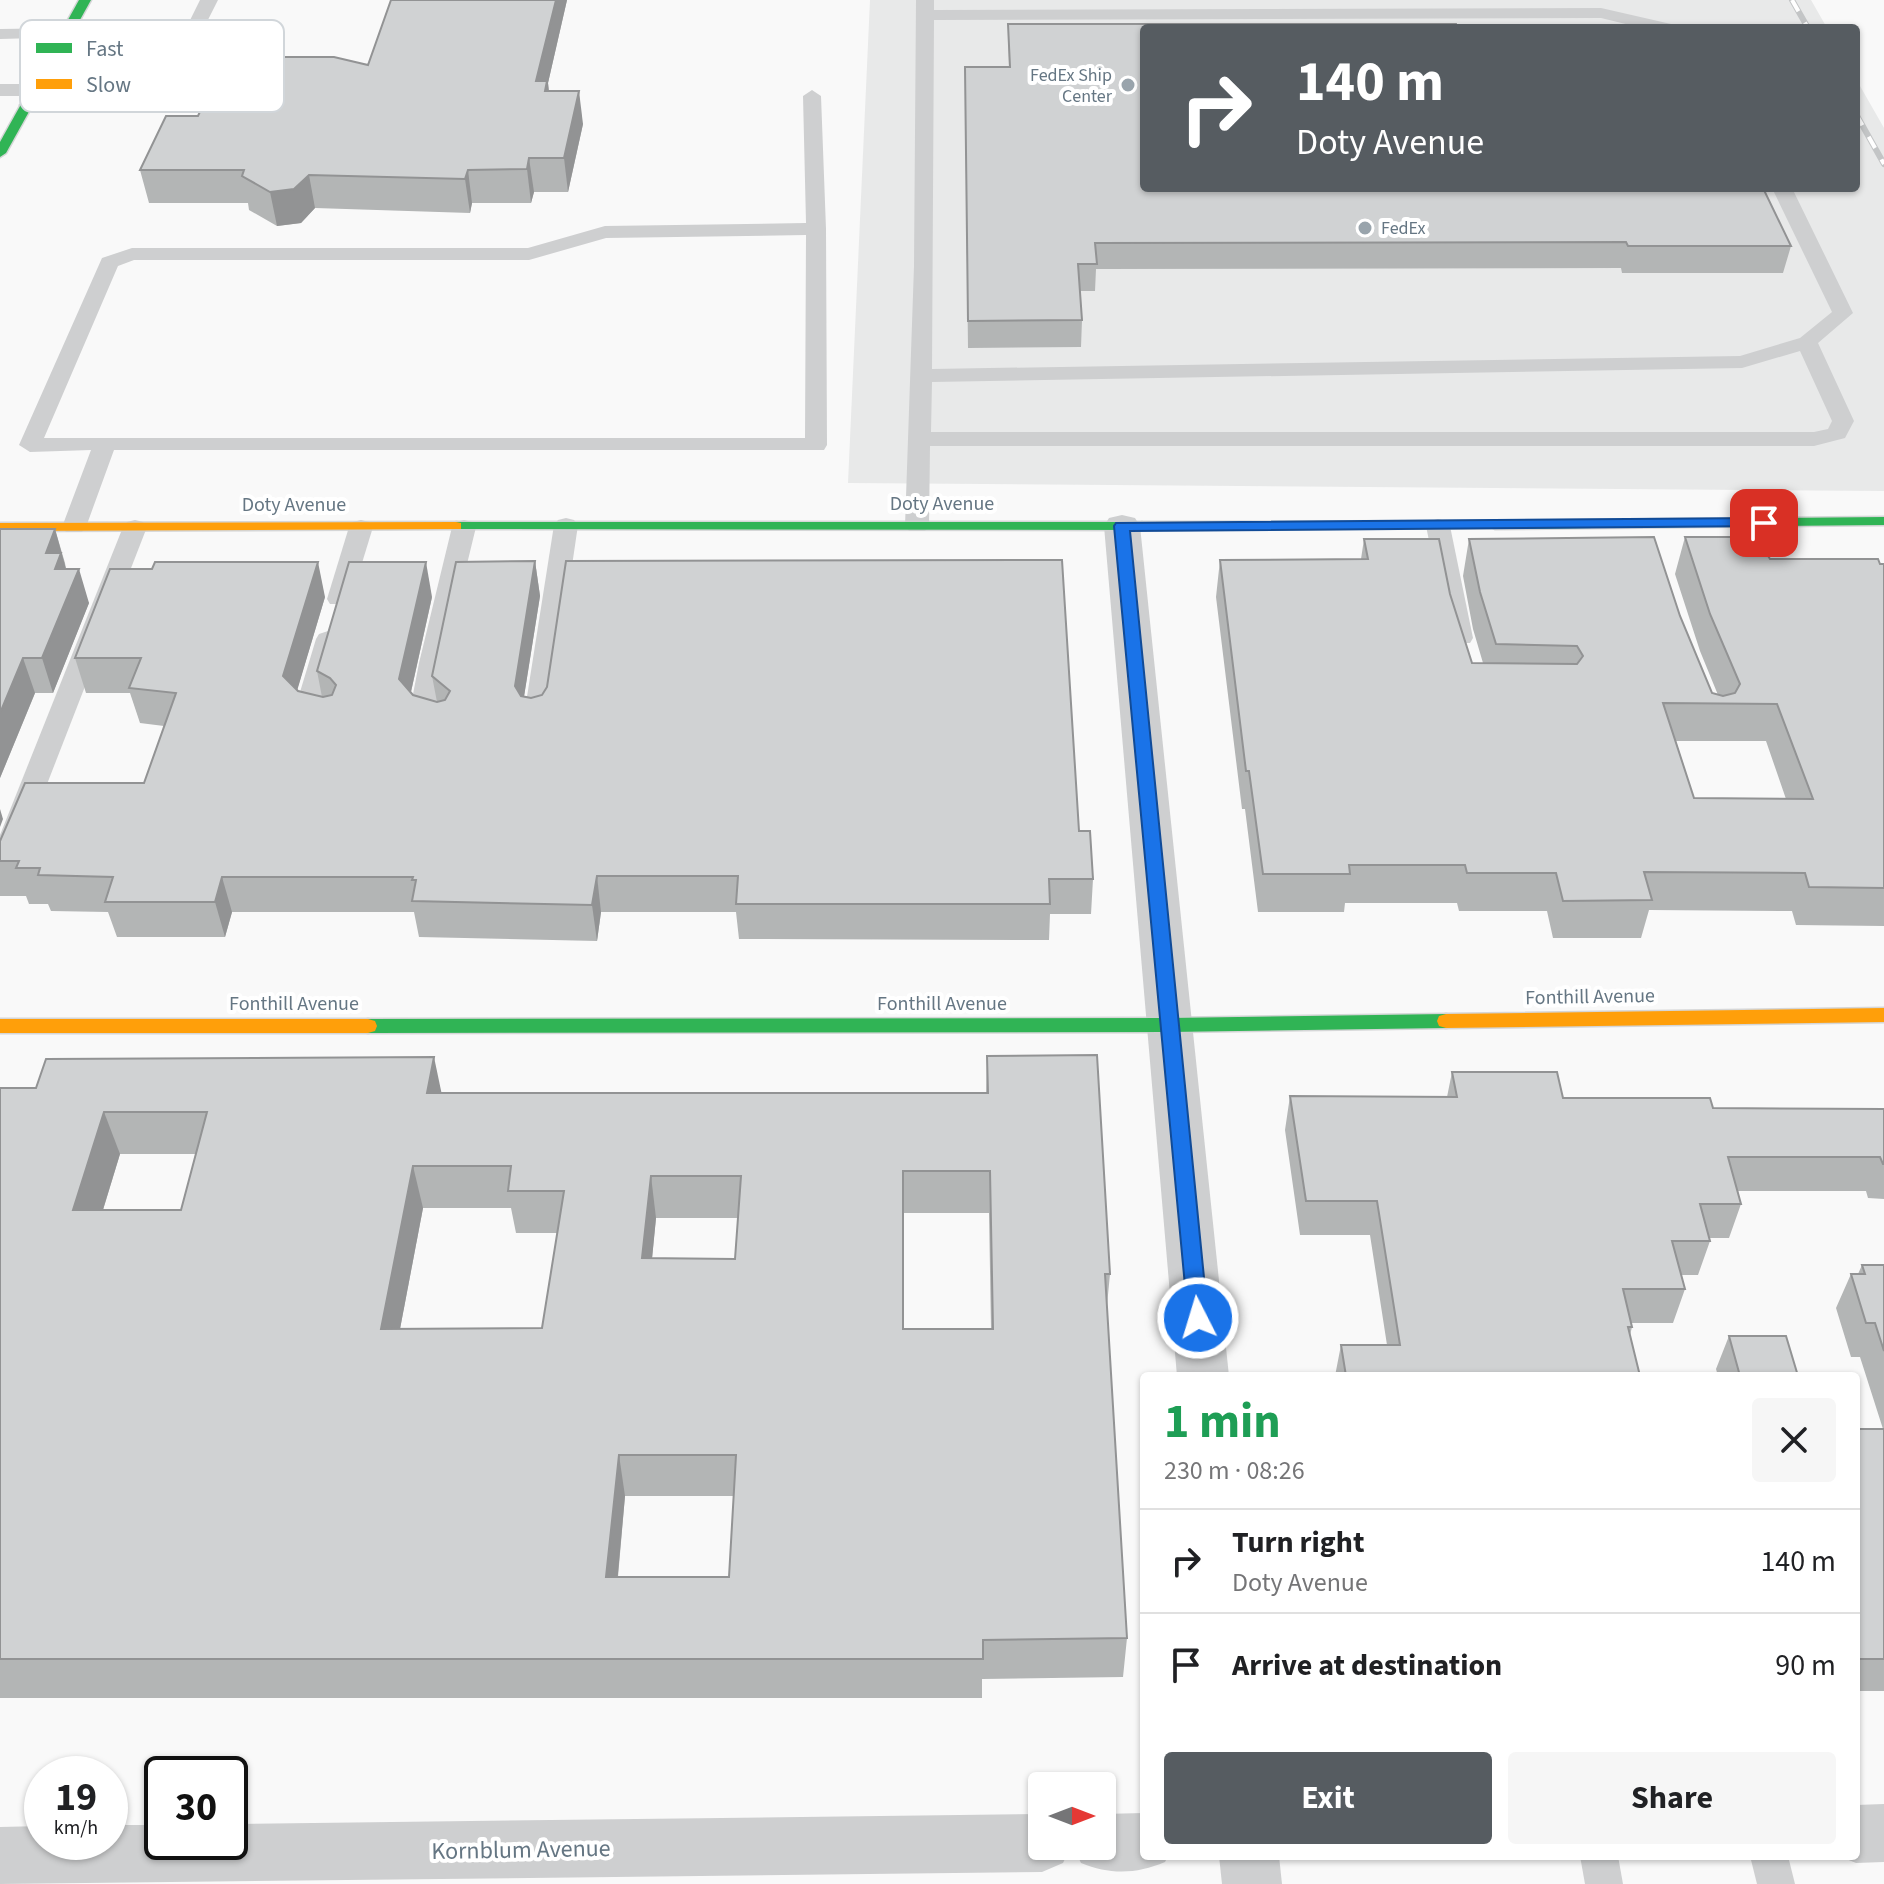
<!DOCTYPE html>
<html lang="en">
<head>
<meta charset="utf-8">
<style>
  :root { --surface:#fff; --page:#f6f6f6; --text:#202124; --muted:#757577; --line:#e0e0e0; --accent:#565c61 }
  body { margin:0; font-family:"Source Sans 3",sans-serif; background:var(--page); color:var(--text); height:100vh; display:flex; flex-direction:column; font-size:30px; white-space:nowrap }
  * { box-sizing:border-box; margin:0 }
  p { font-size:26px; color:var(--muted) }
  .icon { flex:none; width:44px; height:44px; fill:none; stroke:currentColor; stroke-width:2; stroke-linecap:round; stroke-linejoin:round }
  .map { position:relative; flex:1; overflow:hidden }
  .drawer { position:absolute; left:1140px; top:1372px; width:720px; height:488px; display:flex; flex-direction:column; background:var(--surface); border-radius:8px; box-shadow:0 2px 6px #0004 }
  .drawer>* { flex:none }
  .banner { position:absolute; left:1140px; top:24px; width:720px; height:168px; border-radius:8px; box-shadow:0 2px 6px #0004; background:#565c61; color:#fff; overflow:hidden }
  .needle { width:52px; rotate:90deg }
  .fabs { position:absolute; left:1028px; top:1772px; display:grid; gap:16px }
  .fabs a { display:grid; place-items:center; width:88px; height:88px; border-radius:8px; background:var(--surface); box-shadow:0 2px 6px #0004; font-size:40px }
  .speed { position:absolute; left:24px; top:1756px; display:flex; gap:16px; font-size:40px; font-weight:700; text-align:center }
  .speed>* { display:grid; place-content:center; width:104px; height:104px; border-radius:50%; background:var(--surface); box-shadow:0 2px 6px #0004; line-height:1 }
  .speed small { font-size:20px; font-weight:400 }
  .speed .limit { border:4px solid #111; border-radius:12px; background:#fff; color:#111 }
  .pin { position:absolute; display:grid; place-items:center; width:68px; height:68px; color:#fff; margin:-34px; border-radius:16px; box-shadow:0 4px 12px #0006 }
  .me { position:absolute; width:88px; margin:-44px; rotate:355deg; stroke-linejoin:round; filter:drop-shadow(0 0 6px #0008) }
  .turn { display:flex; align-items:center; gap:28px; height:168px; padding:0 24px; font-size:36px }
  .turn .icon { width:104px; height:104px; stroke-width:2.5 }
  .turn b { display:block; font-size:56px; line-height:68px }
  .round { display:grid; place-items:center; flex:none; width:84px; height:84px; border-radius:8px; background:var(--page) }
  .headline { display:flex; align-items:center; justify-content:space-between; height:136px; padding:0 24px }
  h1 { font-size:48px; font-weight:700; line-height:60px; color:#1e9e55 }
  .action { display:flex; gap:16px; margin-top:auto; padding:16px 24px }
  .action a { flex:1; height:92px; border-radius:8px; background:var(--accent); color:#fff; font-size:32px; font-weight:700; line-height:92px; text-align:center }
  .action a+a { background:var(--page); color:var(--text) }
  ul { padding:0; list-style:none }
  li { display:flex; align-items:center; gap:24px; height:104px; padding:0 24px; border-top:2px solid var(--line) }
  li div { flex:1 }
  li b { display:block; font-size:30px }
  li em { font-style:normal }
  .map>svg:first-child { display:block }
  .built { fill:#e8e9e9 }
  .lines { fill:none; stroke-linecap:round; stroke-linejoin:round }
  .fast-casing { stroke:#d5d6d7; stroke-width:3 }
  .slow-casing { stroke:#d5d6d7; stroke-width:3 }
  .lane { fill:#cecfd0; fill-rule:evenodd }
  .street { fill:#cecfd0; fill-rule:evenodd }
  .fast { fill:#30b455; fill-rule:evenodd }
  .slow { fill:#ff9f0a; fill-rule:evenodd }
  .rail-casing { stroke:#c3c5c6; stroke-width:6 }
  .rail { stroke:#fff; stroke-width:4; stroke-dasharray:13; stroke-linecap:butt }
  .wall { fill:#b3b5b5; fill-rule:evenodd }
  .shaded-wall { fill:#929394 }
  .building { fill:#d0d2d3; stroke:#929394; stroke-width:2; fill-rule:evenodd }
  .route { fill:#1a73e8; stroke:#114b97; stroke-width:2 }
  .poi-dot { fill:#99a4ac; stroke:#fff; stroke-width:3 }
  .labels { text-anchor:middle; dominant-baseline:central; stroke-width:8; stroke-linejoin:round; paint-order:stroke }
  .far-poi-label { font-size:18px; fill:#657683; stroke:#fff; text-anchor:end }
  .street-label { font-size:20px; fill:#657683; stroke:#fff }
  .near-street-label { font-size:24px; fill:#657683; stroke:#fff }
  .key { fill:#fff; stroke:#d1d6da; stroke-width:2 }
  .key-label { font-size:22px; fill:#657683 }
</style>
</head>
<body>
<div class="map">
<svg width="1884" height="1884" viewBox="0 0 1884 1884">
  <rect width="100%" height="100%" fill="#f9f9f9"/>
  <polygon class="built" points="870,0 1811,0 1827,28 1144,28 1144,188 1856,188 1856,79 1884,128 1884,491 848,483"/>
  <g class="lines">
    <g class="fast-casing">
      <g id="fast">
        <polygon points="79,0 91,0 6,153 0,157 0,142"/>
        <polygon points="1884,517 1884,525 1495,529 1488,525 1495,521"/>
        <polygon points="456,522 1142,522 1149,526 1142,530 451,529 449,526"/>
        <polygon points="1446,1014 1453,1016 1455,1021 1453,1026 1446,1028 1170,1032 368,1033 361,1031 359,1026 361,1021 368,1019 1170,1018"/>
      </g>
    </g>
    <g class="slow-casing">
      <g id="slow">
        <polygon points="1495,521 1500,522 1500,528 1142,530 1135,526 1142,522"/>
        <polygon points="456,522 461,523 461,529 0,531 0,523"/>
        <polygon points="1884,1008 1884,1022 1446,1028 1439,1026 1437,1021 1439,1016 1446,1014"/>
        <polygon points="0,1019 368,1019 375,1021 377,1026 375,1031 368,1033 0,1033"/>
      </g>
    </g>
    <g class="lane">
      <path d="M200,0H218L173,89C126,106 77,108 27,111L18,105L27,99L116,93L160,81Z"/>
      <path d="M916,0H934V10L1601,8L1671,24L1674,28H1642L1601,18L934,20L932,369L1740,356L1800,338L1832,312L1772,188H1792L1853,313L1818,343L1854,421L1845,438L1814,446H930L929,526L925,531H909L905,526L914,266ZM1800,351L1832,421L1828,429L1814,432H931L932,382L1742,368Z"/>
      <polygon points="67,28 76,33 73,37 0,39 0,29"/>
      <polygon points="0,84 35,84 44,90 35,96 0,96"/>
      <path d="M812,90L821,96L826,229L827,445L824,450H114L86,527L82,532H66L62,527L91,450L30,452L19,445L102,258L132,248H528L605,226L806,223L803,96ZM806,235L805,438H44L118,266L134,260H529L606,238Z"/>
      <polygon points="566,518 574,520 578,525 549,722 545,728 536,730 527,728 523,722 554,525 558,520"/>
      <polygon points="1438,519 1446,521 1450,526 1473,638 1470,643 1452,643 1449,638 1426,526 1430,521"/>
      <polygon points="135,520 143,522 147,527 14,869 10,876 0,878 0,835 123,527 127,522"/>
      <polygon points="361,520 369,522 373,527 351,599 348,604 330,604 327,599 349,527 353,522"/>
      <path d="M464,520L472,522L476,527L443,663L435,712L453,727L449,733C434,737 418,728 409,715L419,663L452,527L456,522Z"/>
      <path d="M328,631L337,634L340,639L321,709L336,720L332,726C319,729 302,724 294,712L316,639L319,634Z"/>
      <polygon points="1580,1856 1618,1856 1623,1884 1585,1884"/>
      <polygon points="1750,1856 1788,1856 1795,1884 1757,1884"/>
    </g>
    <g class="street">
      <polygon points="1122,515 1135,518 1140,526 1229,1376 1177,1376 1104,526 1109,518"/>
      <polygon points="1884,1804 1884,1862 1856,1863 1839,1856 1856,1856 1856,1805"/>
      <path d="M1144,1813V1856H1168L1165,1862C1137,1874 1110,1875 1081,1863L1073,1846H1102V1814Z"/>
      <polygon points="1042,1814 1042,1846 1071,1846 1063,1863 1042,1872 0,1884 0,1827 42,1826 42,1842 110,1842 110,1825 162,1825 162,1842 230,1842 230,1824"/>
      <polygon points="1219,1856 1279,1856 1282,1884 1222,1884"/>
    </g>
    <use href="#fast" class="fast"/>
    <use href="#slow" class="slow"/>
    <g class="rail-casing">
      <g id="rail">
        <polyline points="1792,0 1808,28"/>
        <polyline points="1856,114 1884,164"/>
      </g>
    </g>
    <use href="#rail" class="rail"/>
  </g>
  <g class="wall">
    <polygon points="391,0 567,0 548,83 549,91 583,124 568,192 534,192 531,203 472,203 470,213 315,208 301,223 277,226 249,210 248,203 149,203 140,170 198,116 368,65"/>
    <polygon points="1008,24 1144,28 1791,246 1783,273 1622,273 1621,268 1096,269 1095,291 1080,291 1082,320 1081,347 968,348 965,93 1009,67"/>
    <polygon points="0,529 55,529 65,563 66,569 89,603 53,693 35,693 0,778"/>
    <path d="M1685,537L1770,559L1884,564V926L1796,925L1792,911L1649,910L1641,938H1553L1547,911H1459L1457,903H1345L1344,912H1258L1245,809H1242L1216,597L1220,560L1361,559L1364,539L1450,594L1472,663H1483L1473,629L1463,576L1469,539L1680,616L1712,693L1718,695L1700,651L1675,574ZM1676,741H1766L1786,799L1694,798Z"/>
    <polygon points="535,561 540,596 524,696 1079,831 1093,879 1091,914 1050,914 1049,940 739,939 736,912 601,912 597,941 419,937 414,912 232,912 225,937 117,937 108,912 51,911 48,904 29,904 26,896 0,896 0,841 144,783 164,726 140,723 130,693 86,693 75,658 325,597 297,690 322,697 317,671 432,597 411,692 413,695 437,702 432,676"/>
    <path d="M987,1056L1110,1274L1107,1305L1127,1638L1123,1677L982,1679V1698H0V1088L442,1093H986ZM120,1154H196L181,1210H103ZM423,1208H511L516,1233H557L542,1328L400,1329ZM904,1213H989L991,1329H904ZM656,1218H738L735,1259L652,1258ZM625,1496H734L729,1577H618Z"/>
    <polygon points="1452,1072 1563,1098 1713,1108 1884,1109 1884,1199 1868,1198 1866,1191 1738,1191 1741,1204 1729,1238 1710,1238 1710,1241 1698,1275 1681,1275 1685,1289 1673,1323 1631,1323 1632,1327 1630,1335 1640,1376 1335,1376 1341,1345 1387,1345 1370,1235 1300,1235 1285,1130 1290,1096 1447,1097"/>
    <polygon points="1862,1265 1884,1265 1884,1691 1856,1691 1856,1429 1883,1429 1860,1357 1851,1357 1836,1308 1851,1274 1858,1274"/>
    <polygon points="1729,1336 1798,1376 1718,1376 1716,1369"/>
  </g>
  <g class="shaded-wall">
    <polygon points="556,0 567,0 548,83 551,114 536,81"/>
    <polygon points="579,91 583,124 568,192 564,158"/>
    <polygon points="529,158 534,192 531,203 527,169"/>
    <polygon points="468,170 472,203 470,213 465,179"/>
    <polygon points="309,175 315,208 301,223 277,226 270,192"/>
    <polygon points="55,529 71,587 79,569 89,603 53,693 42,658 46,553"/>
    <polygon points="535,561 540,596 520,722 515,686"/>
    <polygon points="318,562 325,597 291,711 283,676"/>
    <polygon points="426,562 432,597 406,714 399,679"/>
    <polygon points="23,658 35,693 0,778 0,713"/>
    <polygon points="0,809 3,819 0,827"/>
    <polygon points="597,876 601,912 597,941 592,905"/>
    <polygon points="222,877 232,912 225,937 215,902"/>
    <polygon points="434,1057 443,1100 427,1093"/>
    <polygon points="104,1112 120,1154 90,1252 73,1210"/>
    <polygon points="413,1166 423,1208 392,1371 381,1329"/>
    <polygon points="651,1176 656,1218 648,1300 642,1258"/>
    <polygon points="619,1455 625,1496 614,1617 606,1577"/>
  </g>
  <g class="building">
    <polygon points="391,0 556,0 536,81 547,81 545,91 579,91 564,158 529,158 527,169 468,170 465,179 309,175 294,189 270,192 242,176 244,170 140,170 166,116 198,116 203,105 220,98 238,57 334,57 368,65"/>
    <polygon points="1008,24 1456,24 1457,28 1144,28 1144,188 1763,188 1791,246 1628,246 1626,242 1095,243 1097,264 1078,264 1082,320 968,321 965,67 1010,67"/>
    <polygon points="0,529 55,529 46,553 61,553 55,569 79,569 42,658 23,658 0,713"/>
    <path d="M1654,537L1680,616L1712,693L1723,696L1735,693L1740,684L1710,614L1685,537H1757L1770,559H1878L1880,564H1884V888L1809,887L1805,873L1644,872L1652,900L1563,901L1556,873H1467L1465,865H1349L1350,874H1263L1249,771H1246L1220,560L1368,559L1364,539H1439L1450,594L1472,663L1577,664L1583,656L1577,646L1496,644L1480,592L1469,539ZM1663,703L1777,704L1813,799L1694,798Z"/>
    <polygon points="1062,560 1079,831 1090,831 1093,879 1049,879 1050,904 736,904 738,876 597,876 592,905 412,901 416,880 412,880 413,877 222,877 215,902 105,902 113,877 38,875 40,868 16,868 19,861 0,861 0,841 25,783 144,783 176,693 129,688 141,658 75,658 110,569 152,569 155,562 318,562 283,676 298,691 323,697 332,695 336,685 330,678 317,671 349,562 426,562 399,679 413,695 437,702 445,700 450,691 432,676 456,562 535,561 515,686 521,696 531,698 542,695 547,687 566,561"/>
    <path d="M1097,1055L1110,1274H1105L1127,1638L983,1640V1659H0V1088H36L46,1059L434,1057L427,1093H988L987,1056ZM104,1112H207L181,1210H73ZM413,1166H511L508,1191H564L542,1328L381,1329ZM903,1171H990L993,1329H903ZM651,1176H741L735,1259L642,1258ZM619,1455H736L729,1577H606Z"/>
    <polygon points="1452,1072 1557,1072 1563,1098 1710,1098 1713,1108 1884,1109 1884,1164 1883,1164 1880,1157 1728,1157 1741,1204 1700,1204 1710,1241 1672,1241 1685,1289 1623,1289 1632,1327 1628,1327 1640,1376 1346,1376 1341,1345 1400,1345 1377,1201 1306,1201 1290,1096 1457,1097"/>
    <polygon points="1862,1265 1884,1265 1884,1351 1875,1323 1866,1323 1851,1274 1865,1274"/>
    <polygon points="1729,1336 1786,1336 1798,1376 1740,1376"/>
    <rect x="1856" y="1429" width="28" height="230"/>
  </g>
  <polygon class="route" points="1764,518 1771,523 1769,526 1130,531 1208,1318 1205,1324 1198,1326 1191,1324 1188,1318 1114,526 1116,523"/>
  <g class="poi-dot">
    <circle cx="1128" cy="85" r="8"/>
    <circle cx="1365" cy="228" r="8"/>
  </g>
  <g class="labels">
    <g class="far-poi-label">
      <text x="1112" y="75">FedEx Ship<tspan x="1112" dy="21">Center</tspan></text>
      <text x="1381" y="228" text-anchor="start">FedEx</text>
    </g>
    <g class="street-label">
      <text x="942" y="504">Doty Avenue</text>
      <text x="294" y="505">Doty Avenue</text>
      <text transform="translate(1590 997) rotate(-1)">Fonthill Avenue</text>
      <text x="294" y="1004">Fonthill Avenue</text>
      <text x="942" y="1004">Fonthill Avenue</text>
    </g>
    <g class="near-street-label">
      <text transform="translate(521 1850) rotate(-1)">Kornblum Avenue</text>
    </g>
  </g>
  <rect x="20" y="20" width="264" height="92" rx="12" class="key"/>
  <rect x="36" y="43" width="36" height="10" fill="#30b455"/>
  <rect x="36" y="79" width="36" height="10" fill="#ff9f0a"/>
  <g class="key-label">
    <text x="86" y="56">Fast</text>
    <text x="86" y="92">Slow</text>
  </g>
</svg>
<div class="fabs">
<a><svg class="needle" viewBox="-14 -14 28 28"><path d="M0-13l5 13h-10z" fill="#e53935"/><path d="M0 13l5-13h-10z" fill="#757577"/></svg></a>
</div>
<div class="speed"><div>19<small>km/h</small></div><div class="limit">30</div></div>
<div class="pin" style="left:1764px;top:523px;background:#d93025"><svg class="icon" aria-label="arrive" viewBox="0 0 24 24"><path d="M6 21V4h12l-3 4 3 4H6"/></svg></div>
<svg class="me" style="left:1198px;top:1318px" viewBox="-20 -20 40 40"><circle r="17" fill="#1a73e8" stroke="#fff" stroke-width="3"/><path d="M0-11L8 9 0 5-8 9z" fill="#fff"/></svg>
<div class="banner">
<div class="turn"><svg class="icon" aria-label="right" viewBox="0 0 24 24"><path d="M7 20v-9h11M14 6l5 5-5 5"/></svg><div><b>140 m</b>Doty Avenue</div></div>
</div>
<section class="drawer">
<div class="headline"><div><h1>1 min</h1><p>230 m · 08:26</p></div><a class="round"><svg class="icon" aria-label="close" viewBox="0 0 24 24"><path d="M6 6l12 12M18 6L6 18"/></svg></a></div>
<ul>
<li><svg class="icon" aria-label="right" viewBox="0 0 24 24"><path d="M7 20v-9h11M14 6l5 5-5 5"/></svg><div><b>Turn right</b><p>Doty Avenue</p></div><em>140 m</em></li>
<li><svg class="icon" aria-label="arrive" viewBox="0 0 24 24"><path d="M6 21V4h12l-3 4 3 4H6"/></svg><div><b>Arrive at destination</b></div><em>90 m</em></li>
</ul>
<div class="action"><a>Exit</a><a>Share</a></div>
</section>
</div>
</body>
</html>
